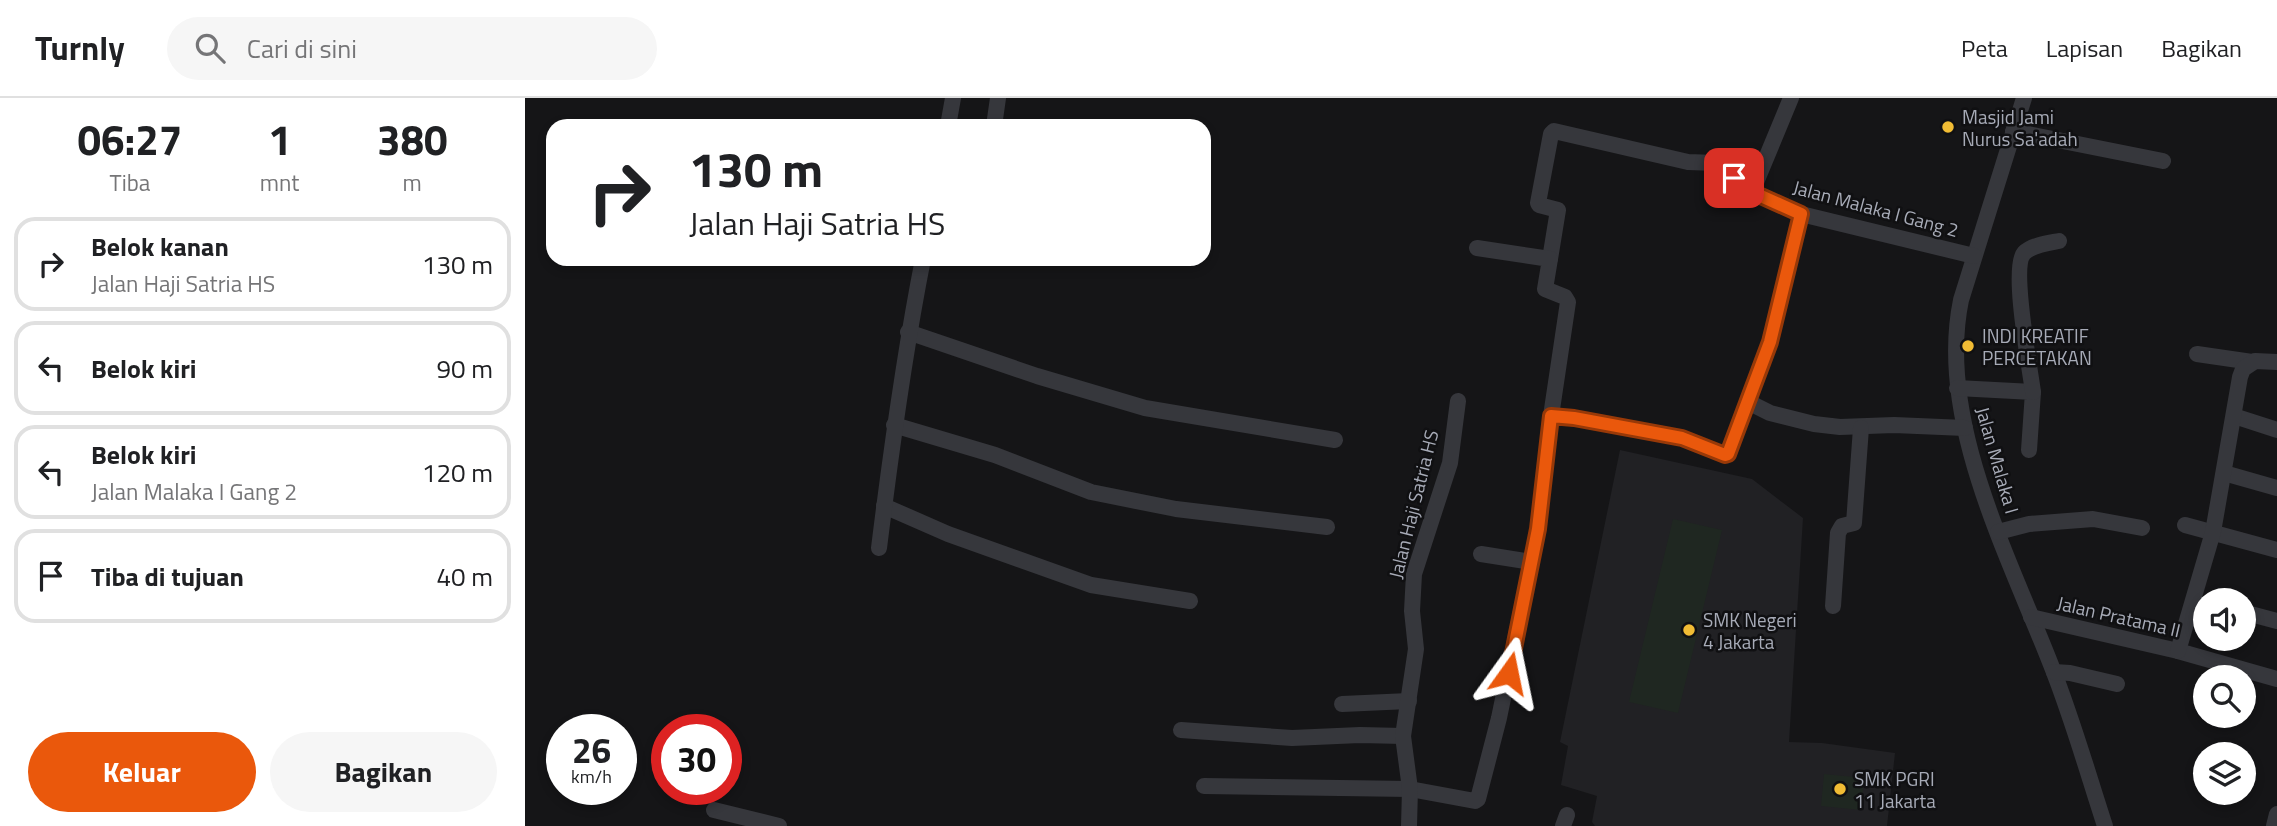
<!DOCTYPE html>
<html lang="id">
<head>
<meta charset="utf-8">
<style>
  :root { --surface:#fff; --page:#f6f6f6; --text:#202124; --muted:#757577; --line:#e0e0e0; --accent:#ea580c }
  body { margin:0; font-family:"Titillium Web",sans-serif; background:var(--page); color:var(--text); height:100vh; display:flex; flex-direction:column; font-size:26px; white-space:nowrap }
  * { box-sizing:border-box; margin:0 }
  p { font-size:23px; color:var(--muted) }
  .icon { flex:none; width:38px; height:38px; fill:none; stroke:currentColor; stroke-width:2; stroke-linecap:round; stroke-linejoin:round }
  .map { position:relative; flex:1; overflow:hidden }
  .panel { display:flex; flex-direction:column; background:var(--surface); width:525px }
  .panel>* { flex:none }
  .guide { position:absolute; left:21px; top:21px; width:665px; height:147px; border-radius:21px; box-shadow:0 4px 10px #0003; background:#fff; color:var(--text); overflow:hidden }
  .controls { position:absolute; left:1668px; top:490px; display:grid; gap:14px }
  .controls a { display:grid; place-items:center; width:63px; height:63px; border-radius:50%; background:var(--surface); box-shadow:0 4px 10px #0003; font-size:35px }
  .speed { position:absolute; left:21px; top:616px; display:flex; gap:14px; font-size:35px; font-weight:700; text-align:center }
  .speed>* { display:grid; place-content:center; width:91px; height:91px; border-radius:50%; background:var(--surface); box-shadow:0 4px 10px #0003; line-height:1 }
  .speed small { font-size:18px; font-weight:400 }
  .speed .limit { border:10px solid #d22; background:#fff; color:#111 }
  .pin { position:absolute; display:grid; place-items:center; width:60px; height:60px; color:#fff; margin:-30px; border-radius:14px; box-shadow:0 4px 10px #0006 }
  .me { position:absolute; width:77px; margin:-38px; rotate:12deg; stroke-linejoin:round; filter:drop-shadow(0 0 5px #0008) }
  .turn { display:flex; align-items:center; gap:24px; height:147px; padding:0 28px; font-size:32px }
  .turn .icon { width:91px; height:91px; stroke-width:2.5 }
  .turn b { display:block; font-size:49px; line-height:60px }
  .eta { display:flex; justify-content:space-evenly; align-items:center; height:119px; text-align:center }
  .eta b { font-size:42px; font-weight:700; line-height:49px }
  .button { display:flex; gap:14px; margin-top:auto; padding:14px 28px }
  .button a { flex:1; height:80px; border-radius:42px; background:var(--accent); color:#fff; font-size:28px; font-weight:700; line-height:80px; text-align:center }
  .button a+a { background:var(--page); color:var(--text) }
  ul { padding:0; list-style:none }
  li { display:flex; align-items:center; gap:21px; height:94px; margin:0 14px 10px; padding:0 14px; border:4px solid var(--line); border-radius:21px }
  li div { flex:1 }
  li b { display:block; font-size:26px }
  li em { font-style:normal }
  header { display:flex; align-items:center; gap:42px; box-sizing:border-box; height:98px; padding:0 35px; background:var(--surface); border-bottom:2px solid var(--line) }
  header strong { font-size:33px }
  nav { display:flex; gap:38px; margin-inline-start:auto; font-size:24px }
  .search { width:490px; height:63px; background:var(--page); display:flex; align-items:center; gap:18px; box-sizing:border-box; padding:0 24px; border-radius:38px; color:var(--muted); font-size:26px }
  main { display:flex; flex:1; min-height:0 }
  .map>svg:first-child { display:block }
  .built { fill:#212124 }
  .green { fill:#1f2721 }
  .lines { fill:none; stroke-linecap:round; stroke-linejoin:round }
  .minor { stroke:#36373c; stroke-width:16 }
  .route-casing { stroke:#983908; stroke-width:18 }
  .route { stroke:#ea580c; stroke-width:12 }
  .poi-dot { fill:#f1bc34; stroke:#101012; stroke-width:2.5 }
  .labels { text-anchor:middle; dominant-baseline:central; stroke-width:5; stroke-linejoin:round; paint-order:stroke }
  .poi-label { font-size:19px; fill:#a7abb7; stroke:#101012; text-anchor:start }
  .street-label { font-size:19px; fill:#a7abb7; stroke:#101012 }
</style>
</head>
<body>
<header>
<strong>Turnly</strong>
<div class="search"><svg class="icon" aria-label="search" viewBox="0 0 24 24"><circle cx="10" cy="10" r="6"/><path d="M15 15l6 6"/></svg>Cari di sini</div>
<nav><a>Peta</a><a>Lapisan</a><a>Bagikan</a></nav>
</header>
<main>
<section class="panel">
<div class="eta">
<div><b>06:27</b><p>Tiba</p></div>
<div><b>1</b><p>mnt</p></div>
<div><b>380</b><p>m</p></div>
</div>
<ul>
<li><svg class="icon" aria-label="right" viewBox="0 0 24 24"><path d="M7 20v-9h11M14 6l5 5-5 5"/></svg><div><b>Belok kanan</b><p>Jalan Haji Satria HS</p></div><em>130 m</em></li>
<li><svg class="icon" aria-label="left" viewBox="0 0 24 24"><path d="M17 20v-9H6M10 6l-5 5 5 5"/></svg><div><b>Belok kiri</b></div><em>90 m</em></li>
<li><svg class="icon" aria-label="left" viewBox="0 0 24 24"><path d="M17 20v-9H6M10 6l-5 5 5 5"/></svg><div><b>Belok kiri</b><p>Jalan Malaka I Gang 2</p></div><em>120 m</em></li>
<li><svg class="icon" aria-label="arrive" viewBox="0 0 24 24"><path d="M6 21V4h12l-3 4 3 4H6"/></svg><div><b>Tiba di tujuan</b></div><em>40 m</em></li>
</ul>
<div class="button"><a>Keluar</a><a>Bagikan</a></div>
</section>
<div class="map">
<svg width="1752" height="728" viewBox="0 0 1752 728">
  <rect width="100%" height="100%" fill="#151517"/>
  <polygon class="built" points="1095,352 1227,381 1278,420 1264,644 1297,645 1370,655 1362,728 1070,728 1067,724 1072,698 1036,687 1043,648 1035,644"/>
  <g class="green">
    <polygon points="1148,421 1197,432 1153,615 1104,604"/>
    <polygon points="1299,676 1339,680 1336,712 1296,708"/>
  </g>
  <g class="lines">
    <g class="minor">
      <path d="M1499,0L1436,202C1411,323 1485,460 1528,572C1548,623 1563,676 1580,728"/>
      <polyline points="423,28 428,0"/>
      <polyline points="469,28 473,0"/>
      <polyline points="1488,33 1638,63"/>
      <polyline points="1227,94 1266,0"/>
      <polyline points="1025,161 1033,112 1014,107 1013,105 1026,36 1029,33 1163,64 1191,65 1227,94 1276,116 1449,158"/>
      <polyline points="383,234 512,278 620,310 810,342"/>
      <polyline points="1672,256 1727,264"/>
      <polyline points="1432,290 1508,294 1504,352"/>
      <path d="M1508,294C1505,271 1486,169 1499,155C1507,147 1523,145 1534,143"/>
      <polyline points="1223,304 1245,315 1289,326 1315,329 1369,327 1440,330"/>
      <polyline points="1026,318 1049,320 1157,340 1200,357 1203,356 1245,244 1276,116"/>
      <polyline points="1709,318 1752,332"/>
      <polyline points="369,327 470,357 566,394 651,411 802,429"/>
      <polyline points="1699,375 1752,390"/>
      <polyline points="359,408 423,436 566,487 665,503"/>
      <polyline points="1660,427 1752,452"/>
      <polyline points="1473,434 1504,426 1568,421 1617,430"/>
      <path d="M354,450C366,353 379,257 398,161"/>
      <polyline points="956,456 1007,464"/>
      <polyline points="1308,508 1313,435 1317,428 1329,425 1336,330"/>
      <polyline points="1718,514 1752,523"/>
      <polyline points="1506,519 1653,553 1752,581"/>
      <polyline points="1653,553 1688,434 1715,279 1718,271 1730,263 1752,264"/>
      <polyline points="1529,574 1545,575 1592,586"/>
      <polyline points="817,606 884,603"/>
      <polyline points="656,632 767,640 835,637 878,638"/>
      <polyline points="679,688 885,691 950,703 953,701 974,620 1013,431 1026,318 1043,204 1040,199 1020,191 1025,161 952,150"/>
      <polyline points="189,712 254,728"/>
      <polyline points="884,728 885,691 878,638 891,551 887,513 889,476 925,365 933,303"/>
      <polyline points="1038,728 1042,717"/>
      <polyline points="1749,728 1752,716"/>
    </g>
  </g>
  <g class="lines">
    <g class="route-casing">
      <polyline id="route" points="984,575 1013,431 1026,318 1049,320 1157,340 1200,357 1203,356 1245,244 1276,116 1227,94 1209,80"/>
    </g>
    <use href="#route" class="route"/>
  </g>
  <g class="poi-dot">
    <circle cx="1423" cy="29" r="7"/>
    <circle cx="1443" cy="248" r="7"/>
    <circle cx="1164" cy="532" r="7"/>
    <circle cx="1315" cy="691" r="7"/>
  </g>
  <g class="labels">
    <g class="poi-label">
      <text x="1437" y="18">Masjid Jami<tspan x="1437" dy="22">Nurus Sa'adah</tspan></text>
      <text x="1457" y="237">INDI KREATIF<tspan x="1457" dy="22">PERCETAKAN</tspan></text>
      <text x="1178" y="521">SMK Negeri<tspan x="1178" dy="22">4 Jakarta</tspan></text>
      <text x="1329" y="680">SMK PGRI<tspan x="1329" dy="22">11 Jakarta</tspan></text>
    </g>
    <g class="street-label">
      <text transform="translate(1351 110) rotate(15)">Jalan Malaka I Gang 2</text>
      <text transform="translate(1473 362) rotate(74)">Jalan Malaka I</text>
      <text transform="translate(888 406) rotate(-76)">Jalan Haji Satria HS</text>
      <text transform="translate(1594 518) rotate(13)">Jalan Pratama II</text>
    </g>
  </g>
</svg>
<div class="controls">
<a><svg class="icon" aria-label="sound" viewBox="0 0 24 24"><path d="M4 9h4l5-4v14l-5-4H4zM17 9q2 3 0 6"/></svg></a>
<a><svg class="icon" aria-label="search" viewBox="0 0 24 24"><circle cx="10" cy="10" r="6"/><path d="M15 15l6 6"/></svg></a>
<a><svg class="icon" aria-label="layers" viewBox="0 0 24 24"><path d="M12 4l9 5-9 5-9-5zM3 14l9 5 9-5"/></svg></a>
</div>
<div class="speed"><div>26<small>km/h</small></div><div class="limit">30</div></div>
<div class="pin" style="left:1209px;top:80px;background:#d93025"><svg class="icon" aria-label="arrive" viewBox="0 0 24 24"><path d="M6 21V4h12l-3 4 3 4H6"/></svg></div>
<svg class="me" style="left:984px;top:575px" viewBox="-20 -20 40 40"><path d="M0-17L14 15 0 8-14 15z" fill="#ea580c" stroke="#fff" stroke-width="4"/></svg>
<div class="guide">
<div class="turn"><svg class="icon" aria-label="right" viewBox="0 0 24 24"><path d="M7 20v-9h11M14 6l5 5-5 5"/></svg><div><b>130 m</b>Jalan Haji Satria HS</div></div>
</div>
</div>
</main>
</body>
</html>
